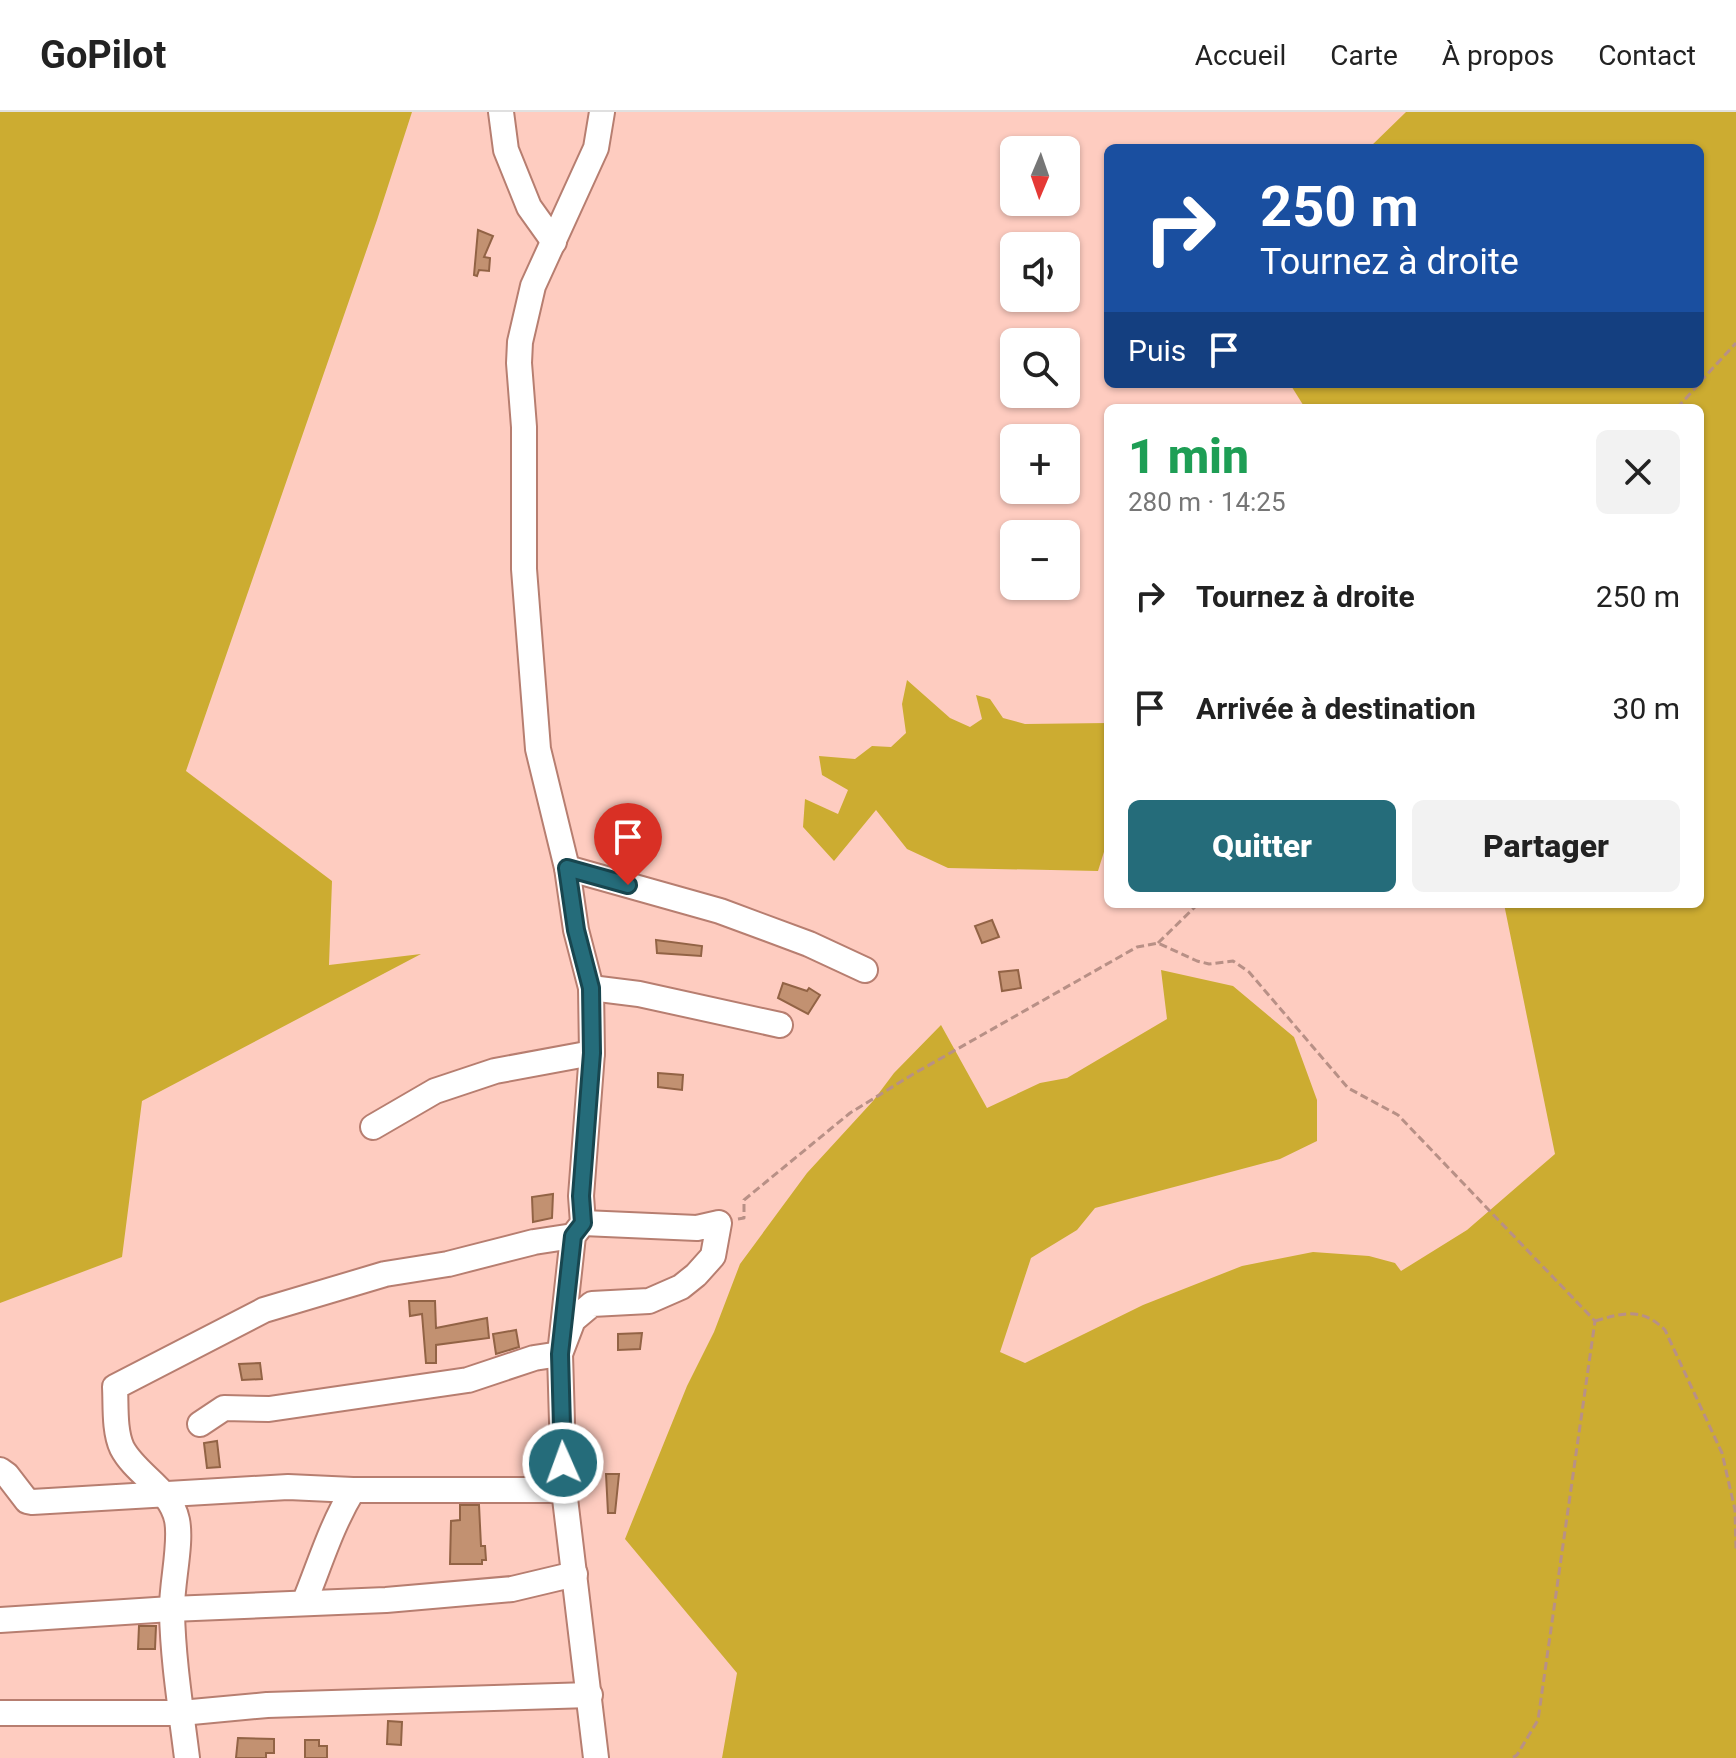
<!DOCTYPE html>
<html lang="fr">
<head>
<meta charset="utf-8">
<style>
  :root { --surface:#fff; --page:#f2f2f2; --text:#222; --muted:#767676; --line:#e0e0e0; --accent:#256c7a }
  body { margin:0; font-family:Roboto,sans-serif; background:var(--page); color:var(--text); height:100vh; display:flex; flex-direction:column; font-size:30px; white-space:nowrap }
  * { box-sizing:border-box; margin:0 }
  p { font-size:26px; color:var(--muted) }
  .icon { flex:none; width:44px; height:44px; fill:none; stroke:currentColor; stroke-width:2; stroke-linecap:round; stroke-linejoin:round }
  .map { position:relative; flex:1; overflow:hidden }
  .drawer { position:absolute; left:1104px; top:292px; width:600px; height:504px; display:flex; flex-direction:column; background:var(--surface); border-radius:12px; box-shadow:0 2px 6px #0004 }
  .drawer>* { flex:none }
  .hud { position:absolute; left:1104px; top:32px; width:600px; height:244px; border-radius:12px; box-shadow:0 2px 6px #0004; background:#1a4fa0; color:#fff; overflow:hidden }
  .needle { width:52px; rotate:182deg }
  .tools { position:absolute; left:1000px; top:24px; display:grid; gap:16px }
  .tools a { display:grid; place-items:center; width:80px; height:80px; border-radius:12px; background:var(--surface); box-shadow:0 2px 6px #0004; font-size:40px }
  .pin { position:absolute; display:grid; place-items:center; width:68px; height:68px; color:#fff; margin:-82px -34px; border-radius:50% 50% 50% 0; rotate:-45deg; box-shadow:0 0 8px #0007 }
  .pin .icon { rotate:45deg }
  .me { position:absolute; width:88px; margin:-44px; rotate:358deg; stroke-linejoin:round; filter:drop-shadow(0 0 6px #0008) }
  .turn { display:flex; align-items:center; gap:28px; height:168px; padding:0 24px; font-size:36px }
  .turn .icon { width:104px; height:104px; stroke-width:2.5 }
  .turn b { display:block; font-size:56px; line-height:68px }
  .then { display:flex; align-items:center; height:76px; padding:0 24px; background:#0003; gap:16px; font-size:30px }
  .round { display:grid; place-items:center; flex:none; width:84px; height:84px; border-radius:12px; background:var(--page) }
  .overview { display:flex; align-items:center; justify-content:space-between; height:136px; padding:0 24px }
  h1 { font-size:48px; font-weight:800; line-height:60px; color:#1e9e55 }
  .button { display:flex; gap:16px; margin-top:auto; padding:16px 24px }
  .button a { flex:1; height:92px; border-radius:12px; background:var(--accent); color:#fff; font-size:32px; font-weight:800; line-height:92px; text-align:center }
  .button a+a { background:var(--page); color:var(--text) }
  ul { padding:0; list-style:none }
  li { display:flex; align-items:center; gap:24px; height:112px; padding:0 24px }
  li div { flex:1 }
  li b { display:block; font-size:30px }
  li em { font-style:normal }
  header { display:flex; align-items:center; gap:48px; box-sizing:border-box; height:112px; padding:0 40px; background:var(--surface); border-bottom:2px solid var(--line) }
  header strong { font-size:38px }
  nav { display:flex; gap:44px; margin-inline-start:auto; font-size:28px }
  .map>svg:first-child { display:block }
  .green { fill:#ccac31 }
  .building { fill:#c29171; stroke:#926345; stroke-width:2 }
  .lines { fill:none; stroke-linecap:round; stroke-linejoin:round }
  .minor-casing { stroke:#b77e70; stroke-width:28 }
  .path { stroke:#b89086; stroke-width:3; stroke-dasharray:8 4; stroke-linecap:butt }
  .minor { stroke:#fff; stroke-width:24 }
  .route-casing { stroke:#18464f; stroke-width:20 }
  .route { stroke:#256c7a; stroke-width:14 }
</style>
</head>
<body>
<header>
<strong>GoPilot</strong>
<nav><a>Accueil</a><a>Carte</a><a>À propos</a><a>Contact</a></nav>
</header>
<div class="map">
<svg width="1736" height="1646" viewBox="0 0 1736 1646">
  <rect width="100%" height="100%" fill="#feccc0"/>
  <g class="green">
    <polygon points="0,0 412,0 377,108 186,659 332,769 329,853 421,842 142,989 122,1145 0,1191"/>
    <polygon points="1406,0 1736,0 1736,1646 722,1646 737,1561 625,1427 687,1274 714,1220 740,1152 807,1061 873,989 894,961 941,913 987,996 1040,971 1067,966 1167,907 1161,858 1233,874 1294,925 1317,988 1317,1029 1280,1047 1095,1096 1077,1118 1031,1146 1000,1240 1025,1251 1143,1193 1242,1154 1313,1140 1369,1144 1395,1151 1401,1159 1467,1118 1555,1042 1504,792 1700,792 1700,296 1305,296 1290,272 1700,272 1700,36 1369,36"/>
    <polygon points="907,568 950,606 970,615 982,607 976,583 990,587 1003,606 1025,612 1108,611 1108,727 1098,759 948,756 907,737 876,698 834,749 803,715 805,687 838,702 848,678 822,663 819,644 855,647 872,634 891,635 906,621 902,592"/>
  </g>
  <g class="building">
    <polygon points="478,118 493,124 484,145 490,146 489,159 479,158 477,164 474,163"/>
    <polygon points="992,808 999,825 982,831 975,814"/>
    <polygon points="656,828 702,834 701,844 657,841"/>
    <polygon points="1018,858 1021,876 1002,879 999,860"/>
    <polygon points="783,871 807,879 809,876 820,883 808,902 778,886"/>
    <polygon points="658,961 683,963 682,978 658,975"/>
    <polygon points="553,1082 552,1106 533,1110 532,1085"/>
    <polygon points="409,1189 435,1189 436,1216 487,1206 489,1226 436,1233 436,1251 426,1251 422,1202 410,1204"/>
    <polygon points="516,1218 519,1235 496,1242 493,1222"/>
    <polygon points="642,1221 640,1237 618,1238 618,1222"/>
    <polygon points="260,1251 262,1267 242,1268 239,1252"/>
    <polygon points="217,1329 220,1355 207,1356 204,1331"/>
    <polygon points="606,1362 619,1362 615,1401 608,1401"/>
    <polygon points="460,1393 479,1393 481,1434 485,1434 486,1448 482,1448 482,1452 450,1452 451,1409 460,1408"/>
    <polygon points="139,1514 156,1514 155,1537 138,1537"/>
    <polygon points="388,1609 402,1610 401,1633 387,1632"/>
    <polygon points="238,1626 274,1627 274,1641 266,1641 266,1646 236,1646"/>
    <polygon points="305,1628 319,1628 319,1634 327,1634 327,1646 305,1646"/>
  </g>
  <g class="lines">
    <g class="minor-casing">
      <g id="minor">
        <polyline points="501,0 506,38 529,95 554,130"/>
        <polyline points="567,756 720,799 809,832 865,858"/>
        <polyline points="591,876 639,882 780,913"/>
        <polyline points="373,1015 435,979 495,959 592,941"/>
        <polyline points="200,1312 224,1296 269,1297 468,1268 534,1246 560,1242 573,1208 592,1192 649,1189 681,1175 696,1163 713,1144 719,1111 697,1116 583,1111"/>
        <polyline points="0,1358 7,1363 27,1389 32,1390 288,1375 353,1378 564,1378"/>
        <path d="M304,1491C320,1452 331,1414 353,1378"/>
        <polyline points="0,1508 171,1497 386,1488 512,1477 575,1462"/>
        <polyline points="0,1601 181,1601 267,1593 590,1583"/>
        <path d="M187,1646C181,1597 173,1549 172,1500C171,1473 182,1432 177,1408C171,1377 136,1363 122,1336C114,1319 116,1293 115,1275L264,1198L385,1162L448,1152L534,1130L573,1124"/>
        <polyline points="596,1646 564,1378 560,1242 573,1124 583,1111 581,1084 592,941 591,876 576,818 567,756 538,637 524,457 524,315 519,251 520,230 533,174 596,36 602,0"/>
      </g>
    </g>
    <g class="path">
      <polyline points="1700,270 1736,231"/>
      <polyline points="1677,296 1699,272"/>
      <polyline points="1158,831 1198,792"/>
      <polyline points="738,1107 744,1106 744,1088 850,1001 915,961 1137,835 1158,831 1197,849 1209,852 1233,849 1249,860 1348,976 1398,1003 1595,1209 1538,1608 1517,1643 1512,1646"/>
      <path d="M1595,1209C1623,1201 1642,1195 1665,1218L1722,1341L1735,1398L1736,1437"/>
    </g>
    <use href="#minor" class="minor"/>
  </g>
  <g class="lines">
    <g class="route-casing">
      <polyline id="route" points="563,1351 560,1242 573,1124 583,1111 581,1084 592,941 591,876 576,818 567,756 628,773"/>
    </g>
    <use href="#route" class="route"/>
  </g>
</svg>
<div class="tools">
<a><svg class="needle" viewBox="-14 -14 28 28"><path d="M0-13l5 13h-10z" fill="#e53935"/><path d="M0 13l5-13h-10z" fill="#767676"/></svg></a>
<a><svg class="icon" aria-label="sound" viewBox="0 0 24 24"><path d="M4 9h4l5-4v14l-5-4H4zM17 9q2 3 0 6"/></svg></a>
<a><svg class="icon" aria-label="search" viewBox="0 0 24 24"><circle cx="10" cy="10" r="6"/><path d="M15 15l6 6"/></svg></a>
<a>+</a>
<a>−</a>
</div>
<div class="pin" style="left:628px;top:773px;background:#d93025"><svg class="icon" aria-label="arrive" viewBox="0 0 24 24"><path d="M6 21V4h12l-3 4 3 4H6"/></svg></div>
<svg class="me" style="left:563px;top:1351px" viewBox="-20 -20 40 40"><circle r="17" fill="#256c7a" stroke="#fff" stroke-width="3"/><path d="M0-11L8 9 0 5-8 9z" fill="#fff"/></svg>
<div class="hud">
<div class="turn"><svg class="icon" aria-label="right" viewBox="0 0 24 24"><path d="M7 20v-9h11M14 6l5 5-5 5"/></svg><div><b>250 m</b>Tournez à droite</div></div>
<div class="then">Puis<svg class="icon" aria-label="arrive" viewBox="0 0 24 24"><path d="M6 21V4h12l-3 4 3 4H6"/></svg></div>
</div>
<section class="drawer">
<div class="overview"><div><h1>1 min</h1><p>280 m · 14:25</p></div><a class="round"><svg class="icon" aria-label="close" viewBox="0 0 24 24"><path d="M6 6l12 12M18 6L6 18"/></svg></a></div>
<ul>
<li><svg class="icon" aria-label="right" viewBox="0 0 24 24"><path d="M7 20v-9h11M14 6l5 5-5 5"/></svg><div><b>Tournez à droite</b></div><em>250 m</em></li>
<li><svg class="icon" aria-label="arrive" viewBox="0 0 24 24"><path d="M6 21V4h12l-3 4 3 4H6"/></svg><div><b>Arrivée à destination</b></div><em>30 m</em></li>
</ul>
<div class="button"><a>Quitter</a><a>Partager</a></div>
</section>
</div>
</body>
</html>
